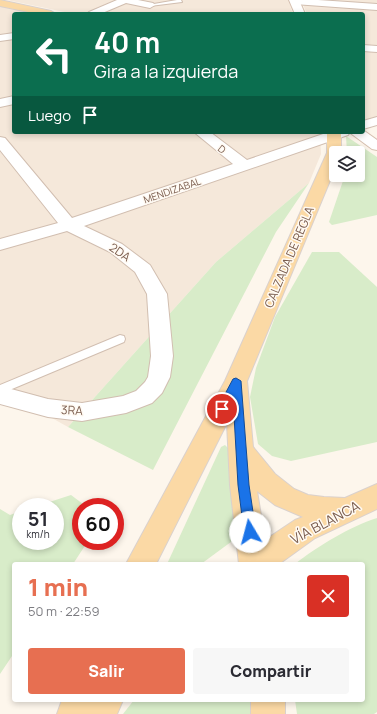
<!DOCTYPE html>
<html lang="es">
<head>
<meta charset="utf-8">
<style>
  :root { --surface:#fff; --page:#f7f7f7; --text:#2b2b33; --muted:#7c7c81; --accent:#e76f51 }
  body { margin:0; font-family:Manrope,sans-serif; background:var(--page); color:var(--text); height:100vh; display:flex; flex-direction:column; font-size:15px; white-space:nowrap }
  * { box-sizing:border-box; margin:0 }
  p { font-size:13px; color:var(--muted) }
  .icon { flex:none; width:22px; height:22px; fill:none; stroke:currentColor; stroke-width:2; stroke-linecap:round; stroke-linejoin:round }
  .map { position:relative; flex:1; overflow:hidden }
  .sheet { position:absolute; left:12px; top:562px; width:353px; height:140px; display:flex; flex-direction:column; background:var(--surface); border-radius:4px; box-shadow:0 2px 6px #0003 }
  .sheet>* { flex:none }
  .top-card { position:absolute; left:12px; top:12px; width:353px; height:122px; border-radius:4px; box-shadow:0 2px 6px #0003; background:#0b6e4f; color:#fff; overflow:hidden }
  .fabs { position:absolute; left:329px; top:146px; display:grid; gap:8px }
  .fabs a { display:grid; place-items:center; width:36px; height:36px; border-radius:4px; background:var(--surface); box-shadow:0 2px 6px #0003; font-size:20px }
  .speed { position:absolute; left:12px; top:498px; display:flex; gap:8px; font-size:20px; font-weight:700; text-align:center }
  .speed>* { display:grid; place-content:center; width:52px; height:52px; border-radius:50%; background:var(--surface); box-shadow:0 2px 6px #0003; line-height:1 }
  .speed small { font-size:10px; font-weight:400 }
  .speed .limit { border:6px solid #d22; background:#fff; color:#111 }
  .pin { position:absolute; display:grid; place-items:center; width:34px; height:34px; color:#fff; margin:-17px; border:2px solid #fff; border-radius:50%; box-shadow:0 1px 4px #0007 }
  .me { position:absolute; width:44px; margin:-22px; rotate:352deg; stroke-linejoin:round; filter:drop-shadow(0 0 3px #0008) }
  .turn { display:flex; align-items:center; gap:14px; height:84px; padding:0 16px; font-size:18px }
  .turn .icon { width:52px; height:52px; stroke-width:2.5 }
  .turn b { display:block; font-size:28px; line-height:34px }
  .then { display:flex; align-items:center; height:38px; padding:0 16px; background:#0003; gap:8px; font-size:15px }
  .round { display:grid; place-items:center; flex:none; width:42px; height:42px; border-radius:4px; background:var(--page) }
  .headline { display:flex; align-items:center; justify-content:space-between; height:68px; padding:0 16px }
  h1 { font-size:24px; font-weight:800; line-height:30px; color:var(--accent) }
  .primary-button { display:flex; gap:8px; margin-top:auto; padding:8px 16px }
  .primary-button a { flex:1; height:46px; border-radius:4px; background:var(--accent); color:#fff; font-size:16px; font-weight:800; line-height:46px; text-align:center }
  .primary-button a+a { background:var(--page); color:var(--text) }
  .map>svg:first-child { display:block }
  .residential { fill:#f5e8da }
  .green { fill:#d8ecc9 }
  .lines { fill:none; stroke-linecap:round; stroke-linejoin:round }
  .lane-casing { stroke:#d1beb0; stroke-width:2 }
  .street-casing { stroke:#d1beb0; stroke-width:2 }
  .secondary-casing { stroke:#d6c0b0; stroke-width:2 }
  .primary-casing { stroke:#dad1cd; stroke-width:2 }
  .lane { fill:#fff; fill-rule:evenodd }
  .street { fill:#fff; fill-rule:evenodd }
  .secondary { fill:#fff; fill-rule:evenodd }
  .primary { fill:#fbd9a5; fill-rule:evenodd }
  .route { fill:#1a73e8; stroke:#114b97 }
  .labels { text-anchor:middle; dominant-baseline:central; stroke-width:3; stroke-linejoin:round; paint-order:stroke }
  .far-street-label { font-size:10px; fill:#7a5c4d; stroke:#fffaf3 }
  .street-label { font-size:12px; fill:#7a5c4d; stroke:#fffaf3 }
  .near-street-label { font-size:14px; fill:#7a5c4d; stroke:#fffaf3 }
</style>
</head>
<body>
<div class="map">
<svg width="377" height="714" viewBox="0 0 377 714">
  <rect width="100%" height="100%" fill="#fdf6ec"/>
  <g class="residential">
    <polygon points="7,0 117,0 117,1 83,14 74,14"/>
    <polygon points="134,0 288,0 293,14 102,14"/>
    <polygon points="301,0 377,0 377,117 363,120 363,14 307,14"/>
    <polygon points="0,6 37,14 14,14 14,132 320,132 321,154 309,183 216,262 68,427 0,389"/>
  </g>
  <g class="green">
    <polygon points="346,136 377,157 377,215 332,225 329,222 345,175 358,175 358,153 347,153"/>
    <polygon points="309,183 276,232 153,470 68,427 216,262"/>
    <polygon points="312,252 339,252 377,287 377,442 291,461 272,456 258,444 250,397 256,368 275,317"/>
    <polygon points="225,445 229,449 235,539 201,564 167,564 221,447"/>
    <polygon points="71,495 87,507 81,507 81,541 88,541 73,564 14,564 14,653 0,674 0,509 10,515 21,511 21,541 55,541 55,507 34,507"/>
    <path d="M377,518V712L374,714H297L295,700H363V564H295C318,546 349,527 377,518Z"/>
    <polygon points="134,700 250,700 251,714 123,714"/>
  </g>
  <g class="lines">
    <g class="lane-casing">
      <g id="lane">
        <polygon points="177,0 181,0 182,2 150,6 148,5"/>
        <polygon points="120,335 124,336 125,339 124,342 0,394 0,385"/>
      </g>
    </g>
    <g class="street-casing">
      <g id="street">
        <polygon points="117,0 138,0 153,3 155,5 150,8 126,3 100,14 87,14 89,12"/>
        <polygon points="290,0 318,0 377,4 377,10 294,4 291,3"/>
        <polygon points="14,33 14,39 0,41 0,35"/>
        <polygon points="363,45 377,46 377,52 363,51"/>
        <polygon points="14,96 14,104 0,107 0,99"/>
        <polygon points="377,117 377,125 363,129 363,121"/>
        <polygon points="194,132 210,132 247,160 329,132 350,132 348,135 84,226 122,244 150,265 167,294 173,356 170,377 162,393 152,403 126,413 82,421 48,417 0,404 0,386 48,399 82,403 123,396 136,391 145,382 148,377 151,356 147,294 135,272 110,252 67,231 0,250 0,239 58,223 0,150 0,137 5,138 72,218 233,164"/>
      </g>
    </g>
    <g class="secondary-casing">
      <g id="secondary">
        <polygon points="289,0 299,0 305,14 295,14"/>
        <polygon points="363,130 377,140 377,150 372,149 349,132 363,132"/>
      </g>
    </g>
    <g class="primary-casing">
      <g id="primary">
        <polygon points="0,0 51,11 56,14 38,14 0,6"/>
        <path d="M327,132H341V153H336V166L247,381L253,447L275,474L294,489L308,495L324,497L345,498L377,484V509L315,538L279,564H239L230,485L227,423L156,564H126L225,381L327,153ZM257,491L275,505L303,517L295,520L265,540Z"/>
        <polygon points="62,700 123,700 117,714 57,714"/>
        <rect x="251" y="700" width="34" height="14"/>
      </g>
    </g>
    <use href="#lane" class="lane"/>
    <use href="#street" class="street"/>
    <use href="#secondary" class="secondary"/>
    <use href="#primary" class="primary"/>
  </g>
  <polygon class="route" points="236,378 241,381 249,485 256,532 254,536 250,538 246,536 244,532 238,485 233,398 225,411 218,411 217,409 233,379"/>
  <g class="labels">
    <g class="far-street-label">
      <text transform="translate(222 149) rotate(38)">D</text>
      <text transform="translate(172 190) rotate(-19)">MENDIZABAL</text>
    </g>
    <g class="street-label">
      <text transform="translate(120 252) rotate(34)">2DA</text>
      <text transform="translate(289 257) rotate(-67)">CALZADA DE REGLA</text>
      <text transform="translate(72 410) rotate(3)">3RA</text>
    </g>
    <g class="near-street-label">
      <text transform="translate(325 522) rotate(-28)">VÍA BLANCA</text>
    </g>
  </g>
</svg>
<div class="fabs">
<a><svg class="icon" aria-label="layers" viewBox="0 0 24 24"><path d="M12 4l9 5-9 5-9-5zM3 14l9 5 9-5"/></svg></a>
</div>
<div class="speed"><div>51<small>km/h</small></div><div class="limit">60</div></div>
<div class="pin" style="left:222px;top:409px;background:#d93025"><svg class="icon" aria-label="arrive" viewBox="0 0 24 24"><path d="M6 21V4h12l-3 4 3 4H6"/></svg></div>
<svg class="me" style="left:250px;top:532px" viewBox="-20 -20 40 40"><circle r="19" fill="#fff"/><path d="M0-13L10 11 0 6-10 11z" fill="#1a73e8"/></svg>
<div class="top-card">
<div class="turn"><svg class="icon" aria-label="left" viewBox="0 0 24 24"><path d="M17 20v-9H6M10 6l-5 5 5 5"/></svg><div><b>40 m</b>Gira a la izquierda</div></div>
<div class="then">Luego<svg class="icon" aria-label="arrive" viewBox="0 0 24 24"><path d="M6 21V4h12l-3 4 3 4H6"/></svg></div>
</div>
<section class="sheet">
<div class="headline"><div><h1>1 min</h1><p>50 m · 22:59</p></div><a class="round" style="background:#d93025;color:#fff"><svg class="icon" aria-label="close" viewBox="0 0 24 24"><path d="M6 6l12 12M18 6L6 18"/></svg></a></div>
<div class="primary-button"><a>Salir</a><a>Compartir</a></div>
</section>
</div>
</body>
</html>
